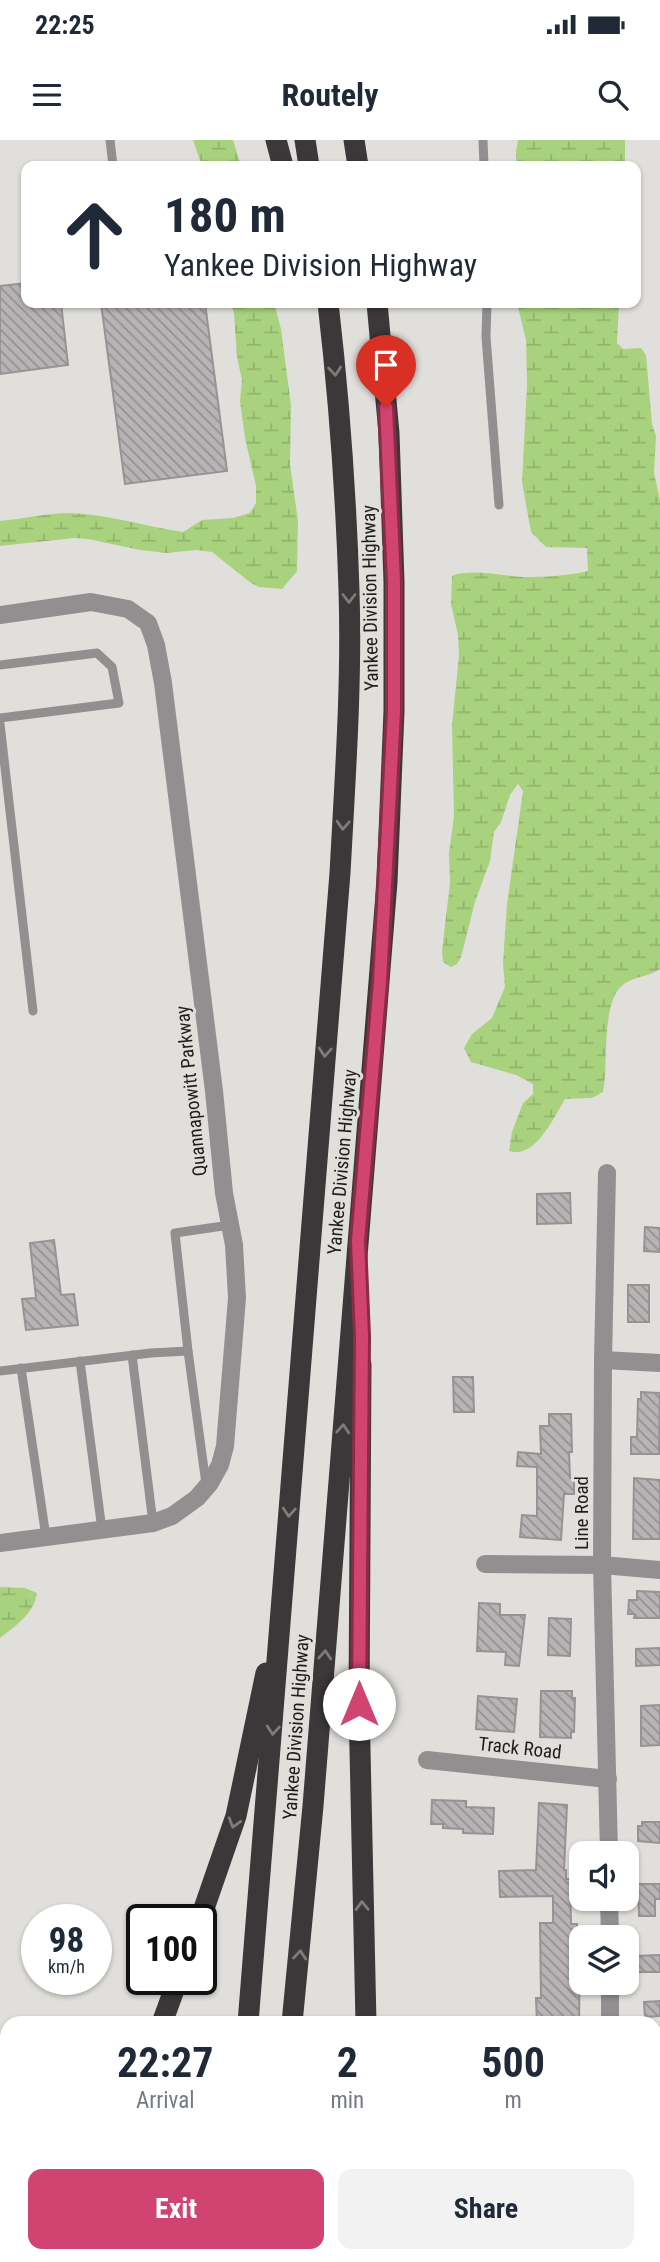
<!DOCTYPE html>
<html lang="en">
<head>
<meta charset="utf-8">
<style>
  :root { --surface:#fff; --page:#f2f2f3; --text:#1f2937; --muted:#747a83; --accent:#d14472 }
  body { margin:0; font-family:"Roboto Condensed",sans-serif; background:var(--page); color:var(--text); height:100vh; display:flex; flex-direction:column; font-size:26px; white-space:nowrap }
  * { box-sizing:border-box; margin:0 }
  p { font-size:23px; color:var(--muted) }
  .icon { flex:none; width:38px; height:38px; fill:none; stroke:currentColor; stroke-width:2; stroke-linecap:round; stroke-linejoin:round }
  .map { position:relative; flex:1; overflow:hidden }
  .drawer { position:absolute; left:0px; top:1876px; width:662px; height:247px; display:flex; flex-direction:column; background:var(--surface); border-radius:21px 21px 0 0; box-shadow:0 2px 5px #0004 }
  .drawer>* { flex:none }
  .top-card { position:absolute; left:21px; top:21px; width:620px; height:147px; border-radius:14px; box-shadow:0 2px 5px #0004; background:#fff; color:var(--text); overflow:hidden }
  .tools { position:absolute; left:569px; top:1701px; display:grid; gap:14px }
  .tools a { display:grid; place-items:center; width:70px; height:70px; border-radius:14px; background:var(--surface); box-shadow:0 2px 5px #0004; font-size:35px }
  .speed { position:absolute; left:21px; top:1764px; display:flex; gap:14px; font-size:35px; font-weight:700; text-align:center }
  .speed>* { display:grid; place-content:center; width:91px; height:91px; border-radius:50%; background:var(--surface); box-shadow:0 2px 5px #0004; line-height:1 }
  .speed small { font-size:18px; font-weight:400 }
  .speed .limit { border:4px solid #111; border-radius:10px; background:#fff; color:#111 }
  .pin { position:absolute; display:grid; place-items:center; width:60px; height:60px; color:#fff; margin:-72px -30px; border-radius:50% 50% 50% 0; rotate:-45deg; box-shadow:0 0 7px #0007 }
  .pin .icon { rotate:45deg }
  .me { position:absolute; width:77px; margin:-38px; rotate:0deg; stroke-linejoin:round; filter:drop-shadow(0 0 5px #0008) }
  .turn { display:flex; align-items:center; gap:24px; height:147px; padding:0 28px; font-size:32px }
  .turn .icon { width:91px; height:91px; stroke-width:2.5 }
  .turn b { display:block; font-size:49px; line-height:60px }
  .eta { display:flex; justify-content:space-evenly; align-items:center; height:119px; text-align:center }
  .eta b { font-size:42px; font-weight:700; line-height:49px }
  .cta { display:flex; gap:14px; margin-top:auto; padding:14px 28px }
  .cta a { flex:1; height:80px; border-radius:14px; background:var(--accent); color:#fff; font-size:28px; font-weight:700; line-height:80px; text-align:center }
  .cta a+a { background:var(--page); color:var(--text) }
  .status { display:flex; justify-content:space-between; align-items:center; height:49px; padding:0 35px; background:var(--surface); direction:ltr }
  .status svg { height:19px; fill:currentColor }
  header { display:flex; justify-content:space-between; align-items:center; height:91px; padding:0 28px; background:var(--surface); font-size:32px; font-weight:700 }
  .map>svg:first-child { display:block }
  .wetland { fill:url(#wetland-marsh) }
  .building { fill:url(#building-back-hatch); stroke:#979294; stroke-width:2 }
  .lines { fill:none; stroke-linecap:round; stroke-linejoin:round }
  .service { stroke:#918f90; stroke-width:9 }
  .minor { stroke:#918f90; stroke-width:18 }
  .tertiary { stroke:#918f90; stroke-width:18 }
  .primary { stroke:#524f50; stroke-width:18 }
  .motorway { stroke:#3c3839; stroke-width:21 }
  .motorway-bridge { stroke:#3c3839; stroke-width:21 }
  .oneway { stroke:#7e7b7a }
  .route-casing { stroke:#882c4a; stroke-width:18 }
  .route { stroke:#d14472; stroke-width:12 }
  .labels { text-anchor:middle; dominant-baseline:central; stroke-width:6; stroke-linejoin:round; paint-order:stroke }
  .street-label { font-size:19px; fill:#1e1d1c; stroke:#e1dfdb }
</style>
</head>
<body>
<div class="status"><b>22:25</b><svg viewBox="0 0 49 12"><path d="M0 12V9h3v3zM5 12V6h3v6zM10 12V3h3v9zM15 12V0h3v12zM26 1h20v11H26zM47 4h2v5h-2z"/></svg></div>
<header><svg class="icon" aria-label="menu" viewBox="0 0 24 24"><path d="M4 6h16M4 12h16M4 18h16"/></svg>Routely<svg class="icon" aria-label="search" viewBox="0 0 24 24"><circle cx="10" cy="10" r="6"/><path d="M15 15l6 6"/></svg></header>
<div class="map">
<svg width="660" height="2122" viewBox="0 0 660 2122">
  <defs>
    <pattern id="wetland-marsh" width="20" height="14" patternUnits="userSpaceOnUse" patternTransform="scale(1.75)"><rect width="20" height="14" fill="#a9d27e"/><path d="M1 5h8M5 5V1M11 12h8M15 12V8" fill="none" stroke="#91b46c"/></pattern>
    <pattern id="building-back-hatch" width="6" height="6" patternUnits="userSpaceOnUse" patternTransform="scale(1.75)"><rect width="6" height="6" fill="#b8b3b5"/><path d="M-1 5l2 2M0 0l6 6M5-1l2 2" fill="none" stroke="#959192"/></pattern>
  </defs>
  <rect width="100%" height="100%" fill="#e1dfdb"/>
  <g class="wetland">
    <polygon points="193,0 233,0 241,26 202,26"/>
    <polygon points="518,0 625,0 625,26 517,26 516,11"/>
    <path d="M231,163H274L281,189L291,266L290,324L298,381L297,431L282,449L259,447L251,443L212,412L196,410L166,413L140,410L88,399L74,398L0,406V381C23,379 47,373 70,373C109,374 146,387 183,392L202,380L233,378L250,373L256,363V346L245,298L240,261L242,240L237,217L234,173Z"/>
    <path d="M517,163H619L617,203L623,209L641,208L646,215L652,284L656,296L654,333L660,360V829C649,837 635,836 624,844C600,861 609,926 603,952L592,958L565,959C554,977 535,1020 509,1011L512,992L523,963L533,954V944L516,935L471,922L464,908L472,894L492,878L505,847L503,823L507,764L523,651L518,644L510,655L501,682L494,692L490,721L475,762L461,817L457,824L451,827L443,822L442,811L450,743L449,713L454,676L452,585L459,515L458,495L451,464L452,436C469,428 504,436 523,437C544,437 568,436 588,431L587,408L546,407L531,392L522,342L527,244L526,200Z"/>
    <path d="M0,1447L25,1448L37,1453C34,1474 15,1486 0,1498Z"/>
  </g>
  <g class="building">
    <polygon points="26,143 26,163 61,163 68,225 0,234 0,146"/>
    <polygon points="101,163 205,163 227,331 125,344"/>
    <polygon points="570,1053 571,1083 537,1084 537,1054"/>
    <polygon points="645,1087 660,1088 660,1112 644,1111"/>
    <polygon points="54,1100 61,1155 74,1154 78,1185 26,1190 22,1159 36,1158 30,1103"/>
    <rect x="628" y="1145" width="21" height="37"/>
    <polygon points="453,1237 473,1237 474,1272 454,1272"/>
    <polygon points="641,1252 660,1253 659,1314 631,1314 631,1297 637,1297 638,1259 641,1259"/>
    <polygon points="549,1274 571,1274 572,1312 569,1312 570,1338 574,1338 574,1354 564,1354 561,1400 520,1397 522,1375 537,1376 537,1327 517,1326 518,1312 541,1314 540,1286 549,1286"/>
    <polygon points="634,1338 660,1340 660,1399 633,1399"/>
    <polygon points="637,1451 660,1452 660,1478 634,1478 635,1474 628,1474 629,1460 637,1460"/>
    <polygon points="479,1463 500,1464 500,1475 525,1475 519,1526 505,1525 506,1512 477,1511"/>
    <polygon points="549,1478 571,1479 570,1516 548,1515"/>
    <polygon points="660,1508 660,1525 636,1526 636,1509"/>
    <polygon points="541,1551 572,1551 572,1558 575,1558 574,1592 571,1592 571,1598 540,1597"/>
    <polygon points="478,1556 517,1559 514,1592 476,1589"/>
    <polygon points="660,1565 660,1605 641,1606 641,1566"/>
    <polygon points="432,1660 466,1661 466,1667 494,1668 493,1694 463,1693 463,1689 443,1688 443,1684 431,1684"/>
    <polygon points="539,1663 567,1665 564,1730 566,1730 566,1739 570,1739 571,1784 577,1784 577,1817 580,1817 579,1882 537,1883 536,1858 541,1858 540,1783 553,1783 553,1756 500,1757 499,1731 536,1730"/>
    <polygon points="642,1682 660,1682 660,1703 638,1701 638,1686 642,1686"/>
    <polygon points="638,1744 660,1744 660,1759 655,1759 655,1776 639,1776"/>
    <polygon points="660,1815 660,1832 635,1832 635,1816"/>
    <polygon points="660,1861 660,1876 645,1877 644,1862"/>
  </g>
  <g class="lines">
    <g class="service">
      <polyline points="110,0 113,26"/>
      <polyline points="483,0 484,26"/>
      <polyline points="487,163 486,197 499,365"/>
      <polyline points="0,525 97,513 112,527 119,563 0,578"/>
      <polyline points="0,584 33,871"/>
      <polyline points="188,1211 175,1093 230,1085"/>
      <polyline points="132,1215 153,1383"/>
      <polyline points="80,1221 102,1390"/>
      <polyline points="21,1228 46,1397"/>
      <polyline points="0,1231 151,1213 188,1211 206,1344"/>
    </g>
    <g class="minor">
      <polyline points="607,1033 603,1220 602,1425 609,1713"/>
      <polyline points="603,1220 660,1223"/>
      <polyline points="485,1424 602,1425 660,1430"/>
      <polyline points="427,1620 608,1639"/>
      <polyline points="609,1759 610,1797"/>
      <polyline points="610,1843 610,1883"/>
      <polyline points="654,2061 660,2060"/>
    </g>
    <polyline class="tertiary" points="0,475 91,462 128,469 148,483 156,505 163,543 214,951 224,1053 234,1105 237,1158 225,1306 220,1325 210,1343 197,1358 172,1376 153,1383 0,1403"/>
    <g class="primary">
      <polyline points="413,2116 430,2122"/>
      <polyline points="216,2122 291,2116"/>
    </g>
    <g class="motorway">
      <polyline points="276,0 283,26"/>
      <polyline points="305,0 309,26"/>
      <polyline points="354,0 358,26"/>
      <polyline points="361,1224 359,1564 366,1883"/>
      <polyline points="200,1780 236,1676 266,1533"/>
      <polyline points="162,1883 178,1839"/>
      <path d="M248,1883L340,733C345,639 352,544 349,450C346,354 339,258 328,163"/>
      <polyline points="292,1883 313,1666 387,742 394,571 394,442 389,293 377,163"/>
      <polyline points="465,2116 471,2122"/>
      <polyline points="36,2122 44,2116"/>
      <polyline points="201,2122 202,2116"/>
    </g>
    <polyline class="motorway-bridge" points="247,2122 249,2116"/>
  </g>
  <defs><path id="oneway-chevron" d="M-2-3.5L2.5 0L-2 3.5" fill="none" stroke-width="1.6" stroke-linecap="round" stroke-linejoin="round" transform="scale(1.75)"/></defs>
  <g class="oneway">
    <use href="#oneway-chevron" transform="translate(335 231) rotate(85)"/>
    <use href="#oneway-chevron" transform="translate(349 458) rotate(90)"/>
    <use href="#oneway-chevron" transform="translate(343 685) rotate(93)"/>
    <use href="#oneway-chevron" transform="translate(325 912) rotate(94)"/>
    <use href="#oneway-chevron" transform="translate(343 1289) rotate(-86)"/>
    <use href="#oneway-chevron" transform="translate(289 1372) rotate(94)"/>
    <use href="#oneway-chevron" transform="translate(325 1515) rotate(-86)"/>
    <use href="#oneway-chevron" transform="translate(273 1590) rotate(95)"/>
    <use href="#oneway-chevron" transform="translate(234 1683) rotate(107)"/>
    <use href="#oneway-chevron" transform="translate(362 1766) rotate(-91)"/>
    <use href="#oneway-chevron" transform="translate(300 1815) rotate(-85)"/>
  </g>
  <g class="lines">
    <g class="route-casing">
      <polyline id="route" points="359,1564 362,1196 358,1101 380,842 394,571 394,442 386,267"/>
    </g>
    <use href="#route" class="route"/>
  </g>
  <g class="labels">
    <g class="street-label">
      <text transform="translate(370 458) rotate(-91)">Yankee Division Highway</text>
      <text transform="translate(191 951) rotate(-96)">Quannapowitt Parkway</text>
      <text transform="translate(342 1022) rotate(-85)">Yankee Division Highway</text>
      <text transform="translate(581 1373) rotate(-90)">Line Road</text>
      <text transform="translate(296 1587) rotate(-86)">Yankee Division Highway</text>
      <text transform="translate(520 1608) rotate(6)">Track Road</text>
    </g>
  </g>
</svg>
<div class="tools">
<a><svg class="icon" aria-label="sound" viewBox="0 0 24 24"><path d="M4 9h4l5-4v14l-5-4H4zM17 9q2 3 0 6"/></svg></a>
<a><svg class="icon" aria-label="layers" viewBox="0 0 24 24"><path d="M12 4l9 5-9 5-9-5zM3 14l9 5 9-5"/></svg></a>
</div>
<div class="speed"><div>98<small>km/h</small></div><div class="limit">100</div></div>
<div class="pin" style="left:386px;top:267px;background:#d93025"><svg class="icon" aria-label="arrive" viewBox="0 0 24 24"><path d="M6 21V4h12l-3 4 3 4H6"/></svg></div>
<svg class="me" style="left:359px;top:1564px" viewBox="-20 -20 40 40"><circle r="19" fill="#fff"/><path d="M0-13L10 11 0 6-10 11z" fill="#d14472"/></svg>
<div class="top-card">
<div class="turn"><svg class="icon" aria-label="ahead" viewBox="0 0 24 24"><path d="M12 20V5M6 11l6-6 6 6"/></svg><div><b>180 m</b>Yankee Division Highway</div></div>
</div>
<section class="drawer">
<div class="eta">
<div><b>22:27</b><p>Arrival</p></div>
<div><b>2</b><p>min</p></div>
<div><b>500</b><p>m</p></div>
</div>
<div class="cta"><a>Exit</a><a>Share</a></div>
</section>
</div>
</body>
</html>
